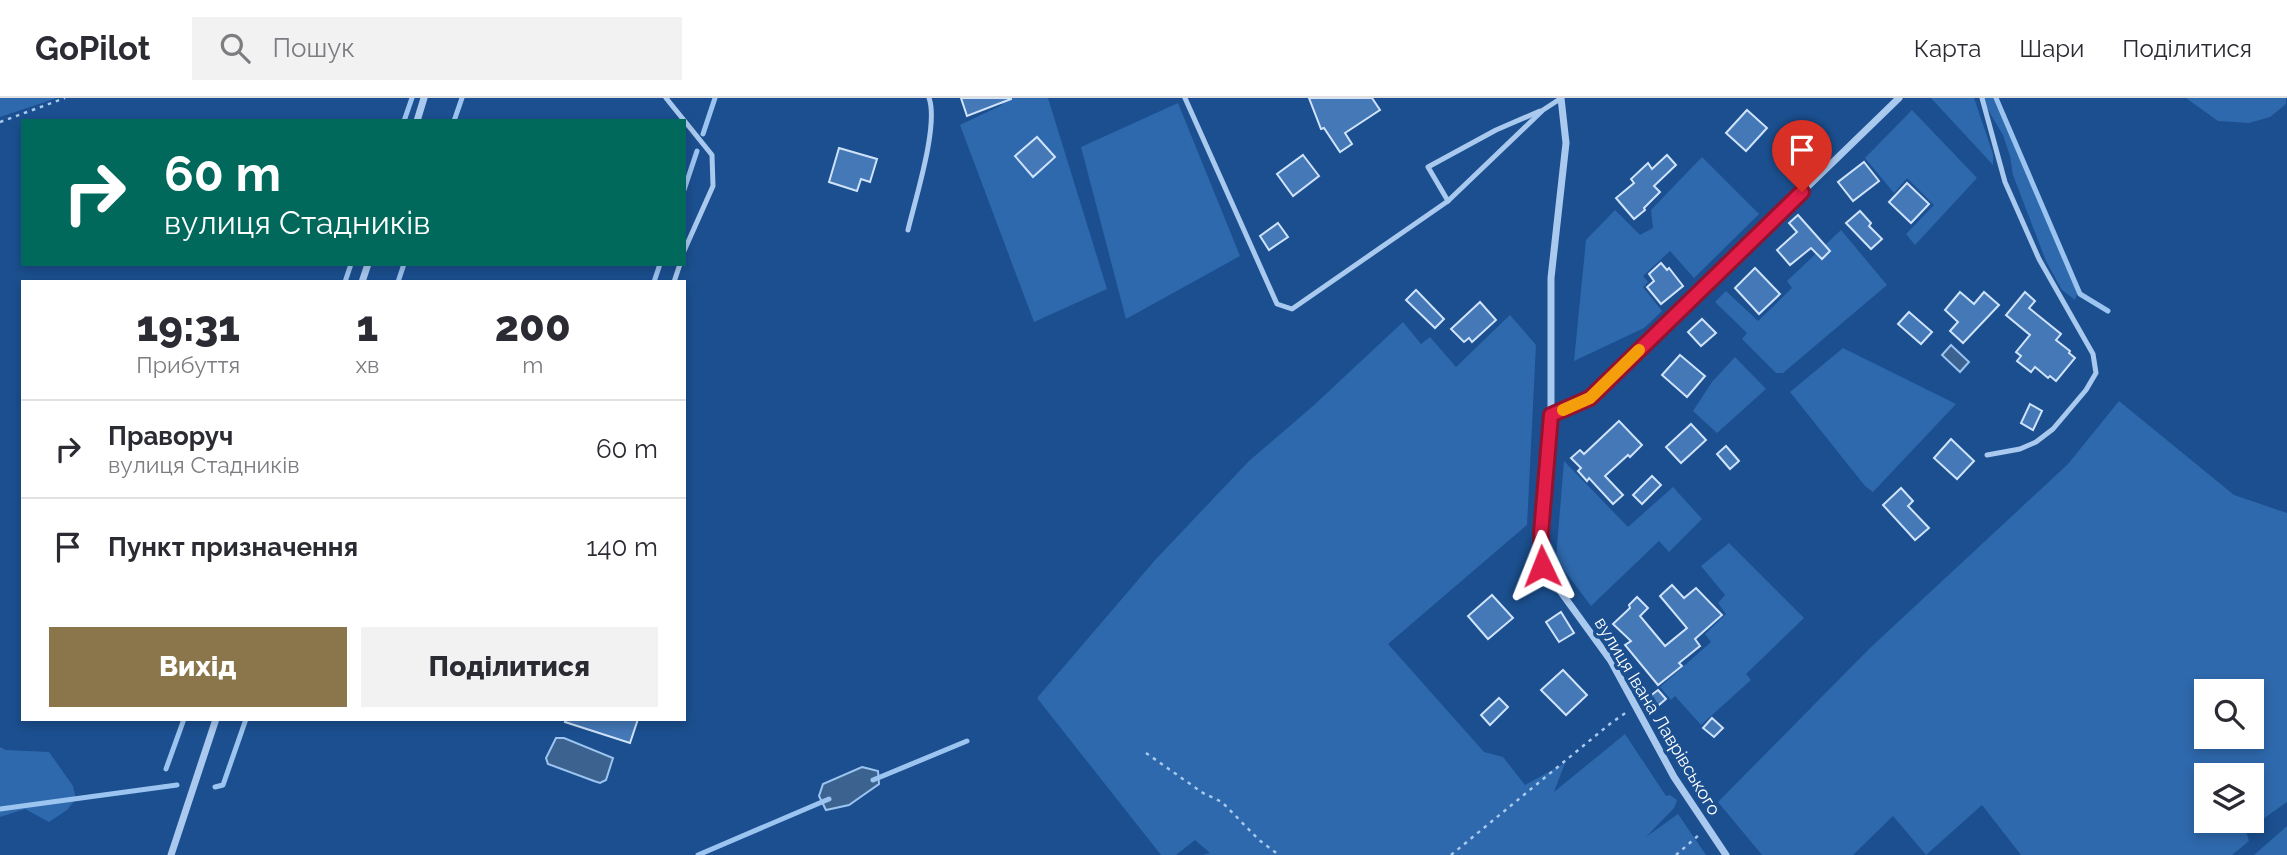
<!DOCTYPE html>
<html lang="uk">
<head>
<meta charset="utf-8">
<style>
  :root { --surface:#fff; --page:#f2f2f3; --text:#2b2b33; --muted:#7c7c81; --line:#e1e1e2; --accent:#8a764a }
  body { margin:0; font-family:Raleway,sans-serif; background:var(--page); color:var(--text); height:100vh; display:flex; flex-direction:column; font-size:26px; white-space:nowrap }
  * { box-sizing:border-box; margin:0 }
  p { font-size:23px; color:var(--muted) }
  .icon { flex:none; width:38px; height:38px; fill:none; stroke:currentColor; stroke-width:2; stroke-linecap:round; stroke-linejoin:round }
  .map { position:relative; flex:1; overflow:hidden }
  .drawer { position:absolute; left:21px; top:182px; width:665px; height:441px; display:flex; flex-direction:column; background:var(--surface); border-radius:0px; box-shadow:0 4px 10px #0003 }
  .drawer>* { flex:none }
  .banner { position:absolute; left:21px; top:21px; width:665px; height:147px; border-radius:0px; box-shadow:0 4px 10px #0003; background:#00695c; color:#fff; overflow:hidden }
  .controls { position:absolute; left:2194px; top:581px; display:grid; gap:14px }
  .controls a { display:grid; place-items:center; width:70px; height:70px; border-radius:0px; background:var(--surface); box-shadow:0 4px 10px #0003; font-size:35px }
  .pin { position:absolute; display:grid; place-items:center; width:60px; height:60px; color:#fff; margin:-72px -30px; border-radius:50% 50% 50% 0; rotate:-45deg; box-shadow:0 0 7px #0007 }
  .pin .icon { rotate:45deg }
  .me { position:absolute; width:77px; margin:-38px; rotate:358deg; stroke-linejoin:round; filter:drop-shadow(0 0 5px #0008) }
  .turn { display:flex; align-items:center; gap:24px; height:147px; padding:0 28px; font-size:32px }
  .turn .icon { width:91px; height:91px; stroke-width:2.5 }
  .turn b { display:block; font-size:49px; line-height:60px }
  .eta { display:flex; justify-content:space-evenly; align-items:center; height:119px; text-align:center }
  .eta b { font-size:42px; font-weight:800; line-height:49px }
  .action { display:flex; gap:14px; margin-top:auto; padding:14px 28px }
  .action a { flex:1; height:80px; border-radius:0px; background:var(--accent); color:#fff; font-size:28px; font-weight:800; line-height:80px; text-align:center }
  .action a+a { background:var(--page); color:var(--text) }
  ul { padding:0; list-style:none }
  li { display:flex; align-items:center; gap:21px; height:98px; padding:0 28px; border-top:2px solid var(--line) }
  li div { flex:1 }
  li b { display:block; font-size:26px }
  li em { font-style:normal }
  header { display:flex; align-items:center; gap:42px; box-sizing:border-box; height:98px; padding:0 35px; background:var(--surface); border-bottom:2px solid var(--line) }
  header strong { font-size:33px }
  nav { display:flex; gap:38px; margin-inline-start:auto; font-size:24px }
  .search { width:490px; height:63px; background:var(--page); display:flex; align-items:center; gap:18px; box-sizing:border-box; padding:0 24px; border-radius:0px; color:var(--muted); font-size:26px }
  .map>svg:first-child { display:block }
  .green { fill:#2e69ad; fill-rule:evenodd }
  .water { fill:#3c6290; stroke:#9cc4f0; stroke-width:2 }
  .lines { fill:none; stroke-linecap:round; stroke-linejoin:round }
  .stream { stroke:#9cc4f0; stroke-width:5 }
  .building { fill:#4478b7; stroke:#cfe3fa; stroke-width:2 }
  .path { stroke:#a9c9ee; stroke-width:2.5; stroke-dasharray:3.5 5; stroke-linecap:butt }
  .service { stroke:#a9c9ee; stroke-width:5 }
  .minor { stroke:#a9c9ee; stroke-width:7 }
  .route-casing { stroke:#92132f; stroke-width:18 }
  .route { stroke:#e11d48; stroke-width:12 }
  .slow { stroke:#f59e0b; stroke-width:12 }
  .labels { text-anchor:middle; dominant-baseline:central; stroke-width:7; stroke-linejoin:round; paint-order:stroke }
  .street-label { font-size:18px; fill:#fff; stroke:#1b4f8f }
</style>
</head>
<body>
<header>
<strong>GoPilot</strong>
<div class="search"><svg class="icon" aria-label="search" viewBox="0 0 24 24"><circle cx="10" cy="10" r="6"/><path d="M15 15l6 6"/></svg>Пошук</div>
<nav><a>Карта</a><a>Шари</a><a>Поділитися</a></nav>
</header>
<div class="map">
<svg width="2287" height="757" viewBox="0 0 2287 757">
  <rect width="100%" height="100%" fill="#1b4f8f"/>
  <g class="green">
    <polygon points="0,0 57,0 0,19"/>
    <polygon points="1000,0 1048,0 1107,191 1034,224 960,27 1002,7"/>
    <polygon points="1931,0 1974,0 1993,56 1993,67"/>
    <path d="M1981,0H1993L2056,139C2066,155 2070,173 2079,190L2075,202L2062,192L2046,163L2013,77L2010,58L2003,37Z"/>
    <polygon points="2186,0 2286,0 2286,6 2270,19 2249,25 2218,23"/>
    <polygon points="1178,5 1240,158 1126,221 1081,49"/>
    <polygon points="1912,12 1977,80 1915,147 1906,136 1934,107 1907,80 1894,95 1865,60"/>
    <polygon points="1702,59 1759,116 1694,180 1670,153 1643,178 1648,184 1643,189 1662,213 1644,230 1574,263 1586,142 1615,112 1640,137 1653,130 1651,112"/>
    <polygon points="1841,132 1887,187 1783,275 1776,275 1742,241 1747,235 1715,204 1726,193 1758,223 1792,190 1787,183"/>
    <polygon points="1510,217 1536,247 1527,427 1388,546 1484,654 1503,659 1525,687 1565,665 1554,694 1625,636 1666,698 1670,697 1677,702 1674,710 1646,739 1678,716 1706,757 1203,757 1210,755 1195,742 1176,757 1161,757 1037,600 1156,461 1249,363 1313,308 1403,224 1421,246 1430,239 1456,269"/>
    <polygon points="1843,250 1956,306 1873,394 1865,388 1790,294"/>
    <polygon points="1735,259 1766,291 1717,335 1693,313 1712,284"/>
    <path d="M2119,303L2234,397L2287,415V704L2246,733L2249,743L2232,757H2021L1982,707L1926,757L1893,718L1853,757H1762L1718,704L1869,551L2068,366ZM2207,593H2252V639H2207ZM2207,677H2252V723H2207Z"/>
    <polygon points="1564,363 1628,429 1673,389 1702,421 1669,454 1659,443 1591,508 1556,461"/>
    <polygon points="1729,445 1804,520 1746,576 1751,582 1701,627 1675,598 1671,602 1660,589 1711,544 1705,536 1726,516 1718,505 1725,497 1701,468"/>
    <polygon points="0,649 6,652 49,654 73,688 76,701 67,712 49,724 25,711 0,719"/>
    <polygon points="2287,728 2287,757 2254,757"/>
  </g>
  <g class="water">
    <polygon points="1951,247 1969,264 1960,274 1942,257"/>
    <polygon points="556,640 564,640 613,660 606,682 600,685 594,683 548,666 546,660"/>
    <polygon points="862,669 878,673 879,686 849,707 826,712 819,698 823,686"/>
  </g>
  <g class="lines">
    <g class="stream">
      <polyline points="1996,0 2080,196 2108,213"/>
      <polyline points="404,23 412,0"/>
      <polyline points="454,23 462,0"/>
      <polyline points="703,36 715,0"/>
      <polyline points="684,92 697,53"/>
      <polyline points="345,184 351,166"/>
      <polyline points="398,184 404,166"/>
      <polyline points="654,184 660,166"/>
      <polyline points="166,671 184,621"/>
      <polyline points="873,682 967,643"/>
      <polyline points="215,689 223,687 246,621"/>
      <polyline points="0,711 177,687"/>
      <polyline points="698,757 829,701"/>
    </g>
  </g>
  <g class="building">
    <polygon points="961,0 1011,0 1011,1 967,18"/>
    <polygon points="1309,0 1372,0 1380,12 1345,35 1352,46 1340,54 1324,30 1321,31"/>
    <polygon points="1747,12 1767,30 1746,53 1726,35"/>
    <polygon points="1037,39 1055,59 1033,79 1015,58"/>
    <polygon points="839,50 877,61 870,84 861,81 857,93 829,84"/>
    <polygon points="1303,57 1319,78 1293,98 1277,76"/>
    <polygon points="1667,57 1676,67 1654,88 1660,94 1644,110 1645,112 1634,121 1616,100 1634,85 1631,81 1648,65 1652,71"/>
    <polygon points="1864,64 1879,83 1853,103 1838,84"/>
    <polygon points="1907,85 1929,106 1911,125 1889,104"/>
    <polygon points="1860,113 1871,125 1869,128 1882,141 1871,151 1846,125"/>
    <polygon points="1798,117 1830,153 1822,161 1811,150 1790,167 1777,152 1797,134 1789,125"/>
    <polygon points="1278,125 1288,139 1269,152 1260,138"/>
    <polygon points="1661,165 1667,172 1669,170 1683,188 1661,206 1647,189 1654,183 1649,176"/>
    <polygon points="1755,170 1780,196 1759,216 1735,190"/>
    <polygon points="1416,192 1444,221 1435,230 1406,202"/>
    <polygon points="1960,194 1974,206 1984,194 1999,207 1963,245 1950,233 1958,224 1945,212"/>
    <polygon points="2025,194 2035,203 2029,210 2061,236 2056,242 2070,253 2069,255 2075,260 2056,283 2050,278 2048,280 2035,269 2031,274 2017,263 2021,258 2016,254 2030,237 2006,217"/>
    <polygon points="1480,204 1496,222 1472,244 1469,240 1464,244 1451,231"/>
    <polygon points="1909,214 1932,234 1921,246 1898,226"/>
    <polygon points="1702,221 1716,235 1701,248 1688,234"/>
    <polygon points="1680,257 1705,278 1687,299 1662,277"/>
    <polygon points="2030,306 2042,313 2033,332 2021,325"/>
    <polygon points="1619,323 1642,347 1630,359 1628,357 1605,378 1623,397 1613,406 1589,380 1587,383 1578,373 1581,370 1571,360 1580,352 1584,356"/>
    <polygon points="1691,326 1706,342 1681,365 1666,349"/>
    <polygon points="1951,341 1974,363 1957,381 1934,360"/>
    <polygon points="1726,348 1739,363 1730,371 1717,356"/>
    <polygon points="1652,378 1661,387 1642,406 1633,397"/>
    <polygon points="1901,390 1913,403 1908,408 1929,430 1915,442 1883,407"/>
    <polygon points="1672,487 1684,500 1696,490 1722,517 1695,541 1700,548 1679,565 1682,568 1658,587 1625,547 1631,543 1613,526 1630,510 1629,507 1637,499 1648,510 1640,518 1665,548 1687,530 1660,498"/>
    <polygon points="1492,497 1513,520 1488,541 1468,518"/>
    <polygon points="1561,514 1574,535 1559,544 1546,524"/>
    <polygon points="1563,572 1587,597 1566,617 1541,592"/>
    <polygon points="1658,592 1666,601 1653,612 1645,602"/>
    <polygon points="1499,600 1508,609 1490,627 1481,617"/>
    <polygon points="1712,620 1723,630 1714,639 1703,630"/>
    <polygon points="566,621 638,621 630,645 565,624"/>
  </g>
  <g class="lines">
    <g class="path">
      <polyline points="0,24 65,0"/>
      <polyline points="1146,655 1203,695 1222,704 1259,742 1279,757"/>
      <polyline points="1451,757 1611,625 1627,614"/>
      <polyline points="1676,757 1700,736"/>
    </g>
    <g class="service">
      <polyline points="666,0 712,57 713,88 684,153"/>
      <polyline points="1185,0 1277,206 1292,211 1448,103 1543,12 1560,1"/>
      <polyline points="1982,0 2005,84 2039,161 2093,256 2096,275 2086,292 2053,331 2036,344 2020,351 1987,357"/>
      <polyline points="1448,103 1428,69 1496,32 1540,13"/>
      <path d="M908,132C915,102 939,27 929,0"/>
      <polyline points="674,184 680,166"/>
    </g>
    <g class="minor">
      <polyline points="1561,0 1566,45 1551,180 1551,318 1541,435 1542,468 1611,563 1674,679 1726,757"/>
      <polyline points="417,23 424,0"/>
      <polyline points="362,184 368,166"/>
      <polyline points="1551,318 1590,300 1899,0"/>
      <polyline points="171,757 216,621"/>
    </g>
  </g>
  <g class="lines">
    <g class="route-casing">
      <polyline id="route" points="1542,468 1541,435 1551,317 1590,300 1802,94"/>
    </g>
    <use href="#route" class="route"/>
    <polyline class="slow" points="1563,312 1590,300 1639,252"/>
  </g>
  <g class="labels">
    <g class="street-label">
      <text transform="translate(1658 618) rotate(59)">вулиця Івана Лаврівського</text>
    </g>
  </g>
</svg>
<div class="controls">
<a><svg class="icon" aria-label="search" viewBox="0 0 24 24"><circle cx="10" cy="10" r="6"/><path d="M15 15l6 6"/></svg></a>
<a><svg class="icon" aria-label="layers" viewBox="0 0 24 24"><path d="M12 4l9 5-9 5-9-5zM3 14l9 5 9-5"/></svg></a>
</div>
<div class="pin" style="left:1802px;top:94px;background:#d93025"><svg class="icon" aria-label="arrive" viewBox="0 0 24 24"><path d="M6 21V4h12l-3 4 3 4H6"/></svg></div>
<svg class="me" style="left:1542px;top:468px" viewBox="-20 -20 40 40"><path d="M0-17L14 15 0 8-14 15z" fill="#e11d48" stroke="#fff" stroke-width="4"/></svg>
<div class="banner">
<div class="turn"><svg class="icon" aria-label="right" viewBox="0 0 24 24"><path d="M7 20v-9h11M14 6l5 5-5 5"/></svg><div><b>60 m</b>вулиця Стадників</div></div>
</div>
<section class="drawer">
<div class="eta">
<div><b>19:31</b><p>Прибуття</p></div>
<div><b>1</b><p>хв</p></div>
<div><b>200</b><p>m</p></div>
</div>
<ul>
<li><svg class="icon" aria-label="right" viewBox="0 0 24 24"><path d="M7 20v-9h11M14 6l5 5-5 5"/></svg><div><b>Праворуч</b><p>вулиця Стадників</p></div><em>60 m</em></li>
<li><svg class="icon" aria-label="arrive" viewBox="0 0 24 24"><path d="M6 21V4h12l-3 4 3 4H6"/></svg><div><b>Пункт призначення</b></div><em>140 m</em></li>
</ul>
<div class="action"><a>Вихід</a><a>Поділитися</a></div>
</section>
</div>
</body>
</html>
